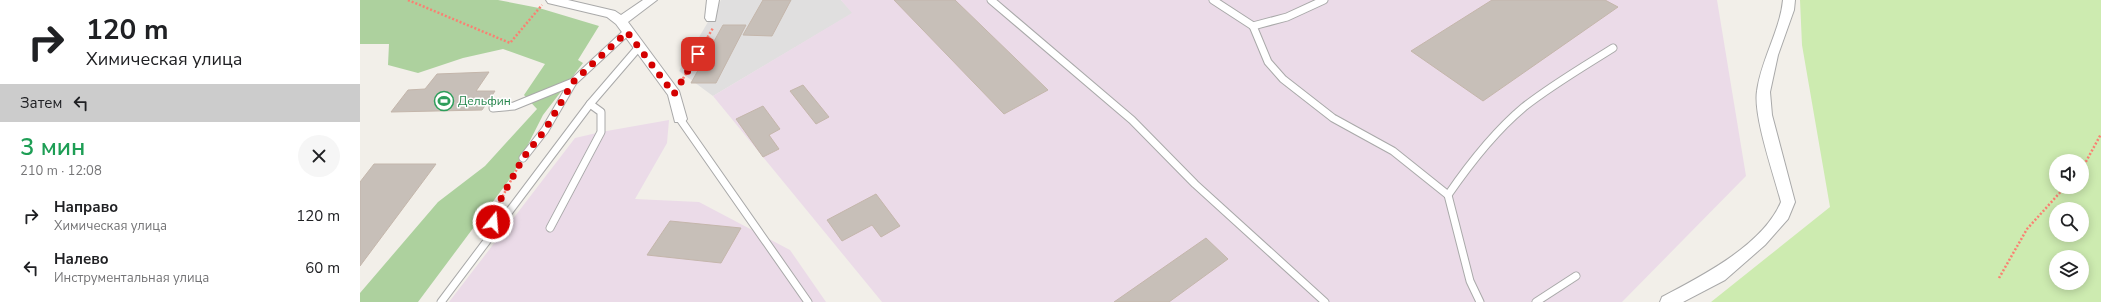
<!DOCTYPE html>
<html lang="ru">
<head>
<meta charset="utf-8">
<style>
  :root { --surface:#fff; --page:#f6f6f6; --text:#202124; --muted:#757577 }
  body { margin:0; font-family:"Nunito Sans",sans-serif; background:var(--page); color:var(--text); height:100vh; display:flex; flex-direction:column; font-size:15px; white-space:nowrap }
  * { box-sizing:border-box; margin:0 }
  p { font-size:13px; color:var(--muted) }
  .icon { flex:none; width:22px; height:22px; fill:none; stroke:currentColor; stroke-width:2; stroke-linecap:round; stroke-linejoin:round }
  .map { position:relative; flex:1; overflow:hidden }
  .side { display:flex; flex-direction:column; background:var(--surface); width:360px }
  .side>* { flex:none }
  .banner { background:#fff; color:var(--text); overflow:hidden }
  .buttons { position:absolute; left:1689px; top:154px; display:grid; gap:8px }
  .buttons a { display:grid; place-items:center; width:40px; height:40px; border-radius:50%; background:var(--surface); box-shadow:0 2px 10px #0003; font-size:20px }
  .pin { position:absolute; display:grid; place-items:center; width:34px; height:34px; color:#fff; margin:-17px; border-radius:8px; box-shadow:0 2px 6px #0006 }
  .me { position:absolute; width:44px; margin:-22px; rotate:17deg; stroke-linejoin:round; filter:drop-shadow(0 0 3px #0008) }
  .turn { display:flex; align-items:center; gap:14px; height:84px; padding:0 20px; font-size:18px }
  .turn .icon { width:52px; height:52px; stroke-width:2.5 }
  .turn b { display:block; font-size:28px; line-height:34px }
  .then { display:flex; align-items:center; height:38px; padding:0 20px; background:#0003; gap:8px; font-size:15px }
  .round { display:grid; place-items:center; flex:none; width:42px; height:42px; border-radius:21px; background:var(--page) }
  .headline { display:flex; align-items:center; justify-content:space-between; height:68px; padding:0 20px }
  h1 { font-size:24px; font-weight:600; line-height:30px; color:#1e9e55 }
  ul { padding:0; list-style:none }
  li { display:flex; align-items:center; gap:12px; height:52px; padding:0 20px }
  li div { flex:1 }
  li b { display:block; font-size:15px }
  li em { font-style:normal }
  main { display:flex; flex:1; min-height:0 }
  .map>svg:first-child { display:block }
  .residential { fill:#e0dfdf }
  .industrial { fill:#ebdbe8 }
  .grass { fill:#cdebb0; fill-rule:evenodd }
  .forest { fill:#add19e }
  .building { fill:#c7bfb8; stroke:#c4b6ab }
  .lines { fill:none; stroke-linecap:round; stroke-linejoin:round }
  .lane-casing { stroke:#a9a9a9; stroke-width:9 }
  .street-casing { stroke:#a9a9a9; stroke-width:2 }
  .path { stroke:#fa8072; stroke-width:2.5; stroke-dasharray:2 2; stroke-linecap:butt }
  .lane { stroke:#fff; stroke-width:7 }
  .street { fill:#fff; fill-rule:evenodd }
  .route { stroke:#d40000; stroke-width:7; stroke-dasharray:0 12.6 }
  .labels { text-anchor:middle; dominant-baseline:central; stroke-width:3; stroke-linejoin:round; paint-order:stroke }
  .leisure-label { font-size:12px; fill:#27864d; stroke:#fff; text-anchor:start }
</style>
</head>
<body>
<main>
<section class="side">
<div class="banner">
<div class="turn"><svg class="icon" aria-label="right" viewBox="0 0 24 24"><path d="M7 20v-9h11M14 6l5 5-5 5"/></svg><div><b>120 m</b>Химическая улица</div></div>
<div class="then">Затем<svg class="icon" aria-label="left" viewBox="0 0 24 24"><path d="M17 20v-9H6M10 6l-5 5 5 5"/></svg></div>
</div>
<div class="headline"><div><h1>3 мин</h1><p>210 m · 12:08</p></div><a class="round"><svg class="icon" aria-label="close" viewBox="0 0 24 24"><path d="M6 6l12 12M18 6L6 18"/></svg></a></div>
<ul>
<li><svg class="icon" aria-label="right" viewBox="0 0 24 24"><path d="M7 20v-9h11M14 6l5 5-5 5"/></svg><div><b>Направо</b><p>Химическая улица</p></div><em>120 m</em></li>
<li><svg class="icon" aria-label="left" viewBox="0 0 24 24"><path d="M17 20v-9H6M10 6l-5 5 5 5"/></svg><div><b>Налево</b><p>Инструментальная улица</p></div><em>60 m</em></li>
</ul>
</section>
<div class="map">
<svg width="1741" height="302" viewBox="0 0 1741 302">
  <rect width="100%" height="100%" fill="#f2efe9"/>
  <polygon class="residential" points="361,0 481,0 493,13 353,96 319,71"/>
  <g class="industrial">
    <polygon points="481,0 1357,0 1386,176 1262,302 522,302 353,96 492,13"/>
    <polygon points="309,120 307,143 275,199 339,202 430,250 466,302 89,302 215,138 241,132"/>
  </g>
  <path class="grass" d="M1440,0H1741V302H1351L1470,207L1442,45ZM1696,161H1722V187H1696ZM1696,209H1722V235H1696ZM1696,257H1722V283H1696Z"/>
  <polygon class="forest" points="0,0 138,0 179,8 239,26 218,60 223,63 183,115 152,176 58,302 0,302 0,293 78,202 125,166 177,109 164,95 185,64 143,49 103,58 58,73 28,65 29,44 0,44"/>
  <g class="building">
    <polygon points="403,0 431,0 412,36 383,35"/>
    <polygon points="534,0 595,0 688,90 644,114"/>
    <polygon points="1132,0 1245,0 1258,7 1123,101 1051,51"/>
    <polygon points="363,25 386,25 356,83 331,83"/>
    <polygon points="129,72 116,91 135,91 122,110 31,112 48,90 65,89 77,74"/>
    <polygon points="443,85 469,117 456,124 430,91"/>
    <polygon points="403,106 420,129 409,135 419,149 403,157 376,119"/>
    <polygon points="14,164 76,164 0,266 0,182"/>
    <polygon points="516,194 540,226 521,237 512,225 482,241 467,220"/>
    <polygon points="310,221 381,228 361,263 287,255"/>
    <polygon points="846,238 868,259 809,302 754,302"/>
  </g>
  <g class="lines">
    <g class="lane-casing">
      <g id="lane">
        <polyline points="631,0 772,120 835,184 965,302"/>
        <polyline points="853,0 893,26 927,17 964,0"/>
        <polyline points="893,26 908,62 923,79 973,118 1033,151 1088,195 1110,281 1120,302"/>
        <polyline points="133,108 154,106 213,82 267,32"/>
        <polyline points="320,119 448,302"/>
        <polyline points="163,158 185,130 213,82"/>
        <path d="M1088,195C1110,163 1134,132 1164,107C1192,85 1223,67 1253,48"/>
        <polyline points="190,228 241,132 241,112 230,104"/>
        <polyline points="81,302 230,104 279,47"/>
        <polyline points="1176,302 1216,276"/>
      </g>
    </g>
    <g class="street-casing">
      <g id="street">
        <polygon points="186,0 208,0 255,11 261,15 283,0 297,0 268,22 319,91 327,119 325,122 315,122 308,95 256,24 247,17 188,3"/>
        <polygon points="347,0 359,0 355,21 347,21 345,18"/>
        <path d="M1423,0H1435L1434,10L1418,55L1410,92L1412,115L1435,202L1428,219L1405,245L1365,280L1323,302H1300L1302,297C1342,276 1403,245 1421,202C1414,175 1393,116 1397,91C1401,60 1420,31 1423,0Z"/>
      </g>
    </g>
    <g class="path">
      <polyline points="48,0 150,43 182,5"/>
      <polyline points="321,82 353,28"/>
      <polyline points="1722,169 1741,134"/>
      <polyline points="137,207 158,167"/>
      <polyline points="1639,278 1667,229 1705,187"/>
    </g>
    <use href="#lane" class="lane"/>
    <use href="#street" class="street"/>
  </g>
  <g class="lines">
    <polyline class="route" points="133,222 136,208 163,158 185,130 213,82 267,32 314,94 338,54"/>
  </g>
  <defs>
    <g id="stadium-ring" transform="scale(1)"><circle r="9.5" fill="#fff" stroke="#2e9e5b" stroke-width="1.5"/><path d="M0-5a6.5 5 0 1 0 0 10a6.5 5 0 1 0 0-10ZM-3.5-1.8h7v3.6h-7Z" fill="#2e9e5b"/></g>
  </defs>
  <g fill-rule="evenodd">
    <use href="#stadium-ring" x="84" y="101"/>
  </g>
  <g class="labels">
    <g class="leisure-label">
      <text x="98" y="101">Дельфин</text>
    </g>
  </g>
</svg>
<div class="buttons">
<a><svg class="icon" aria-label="sound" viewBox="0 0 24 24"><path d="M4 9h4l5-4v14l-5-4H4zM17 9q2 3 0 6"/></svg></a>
<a><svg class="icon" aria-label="search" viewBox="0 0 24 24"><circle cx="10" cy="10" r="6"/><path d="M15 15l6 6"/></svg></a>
<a><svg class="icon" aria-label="layers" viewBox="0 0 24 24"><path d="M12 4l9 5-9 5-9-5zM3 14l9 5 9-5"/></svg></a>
</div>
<div class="pin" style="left:338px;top:54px;background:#d93025"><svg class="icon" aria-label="arrive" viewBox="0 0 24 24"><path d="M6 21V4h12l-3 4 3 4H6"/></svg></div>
<svg class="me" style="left:133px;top:222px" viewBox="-20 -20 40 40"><circle r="17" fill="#d40000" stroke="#fff" stroke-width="3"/><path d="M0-11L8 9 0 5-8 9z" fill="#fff"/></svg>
</div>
</main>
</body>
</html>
